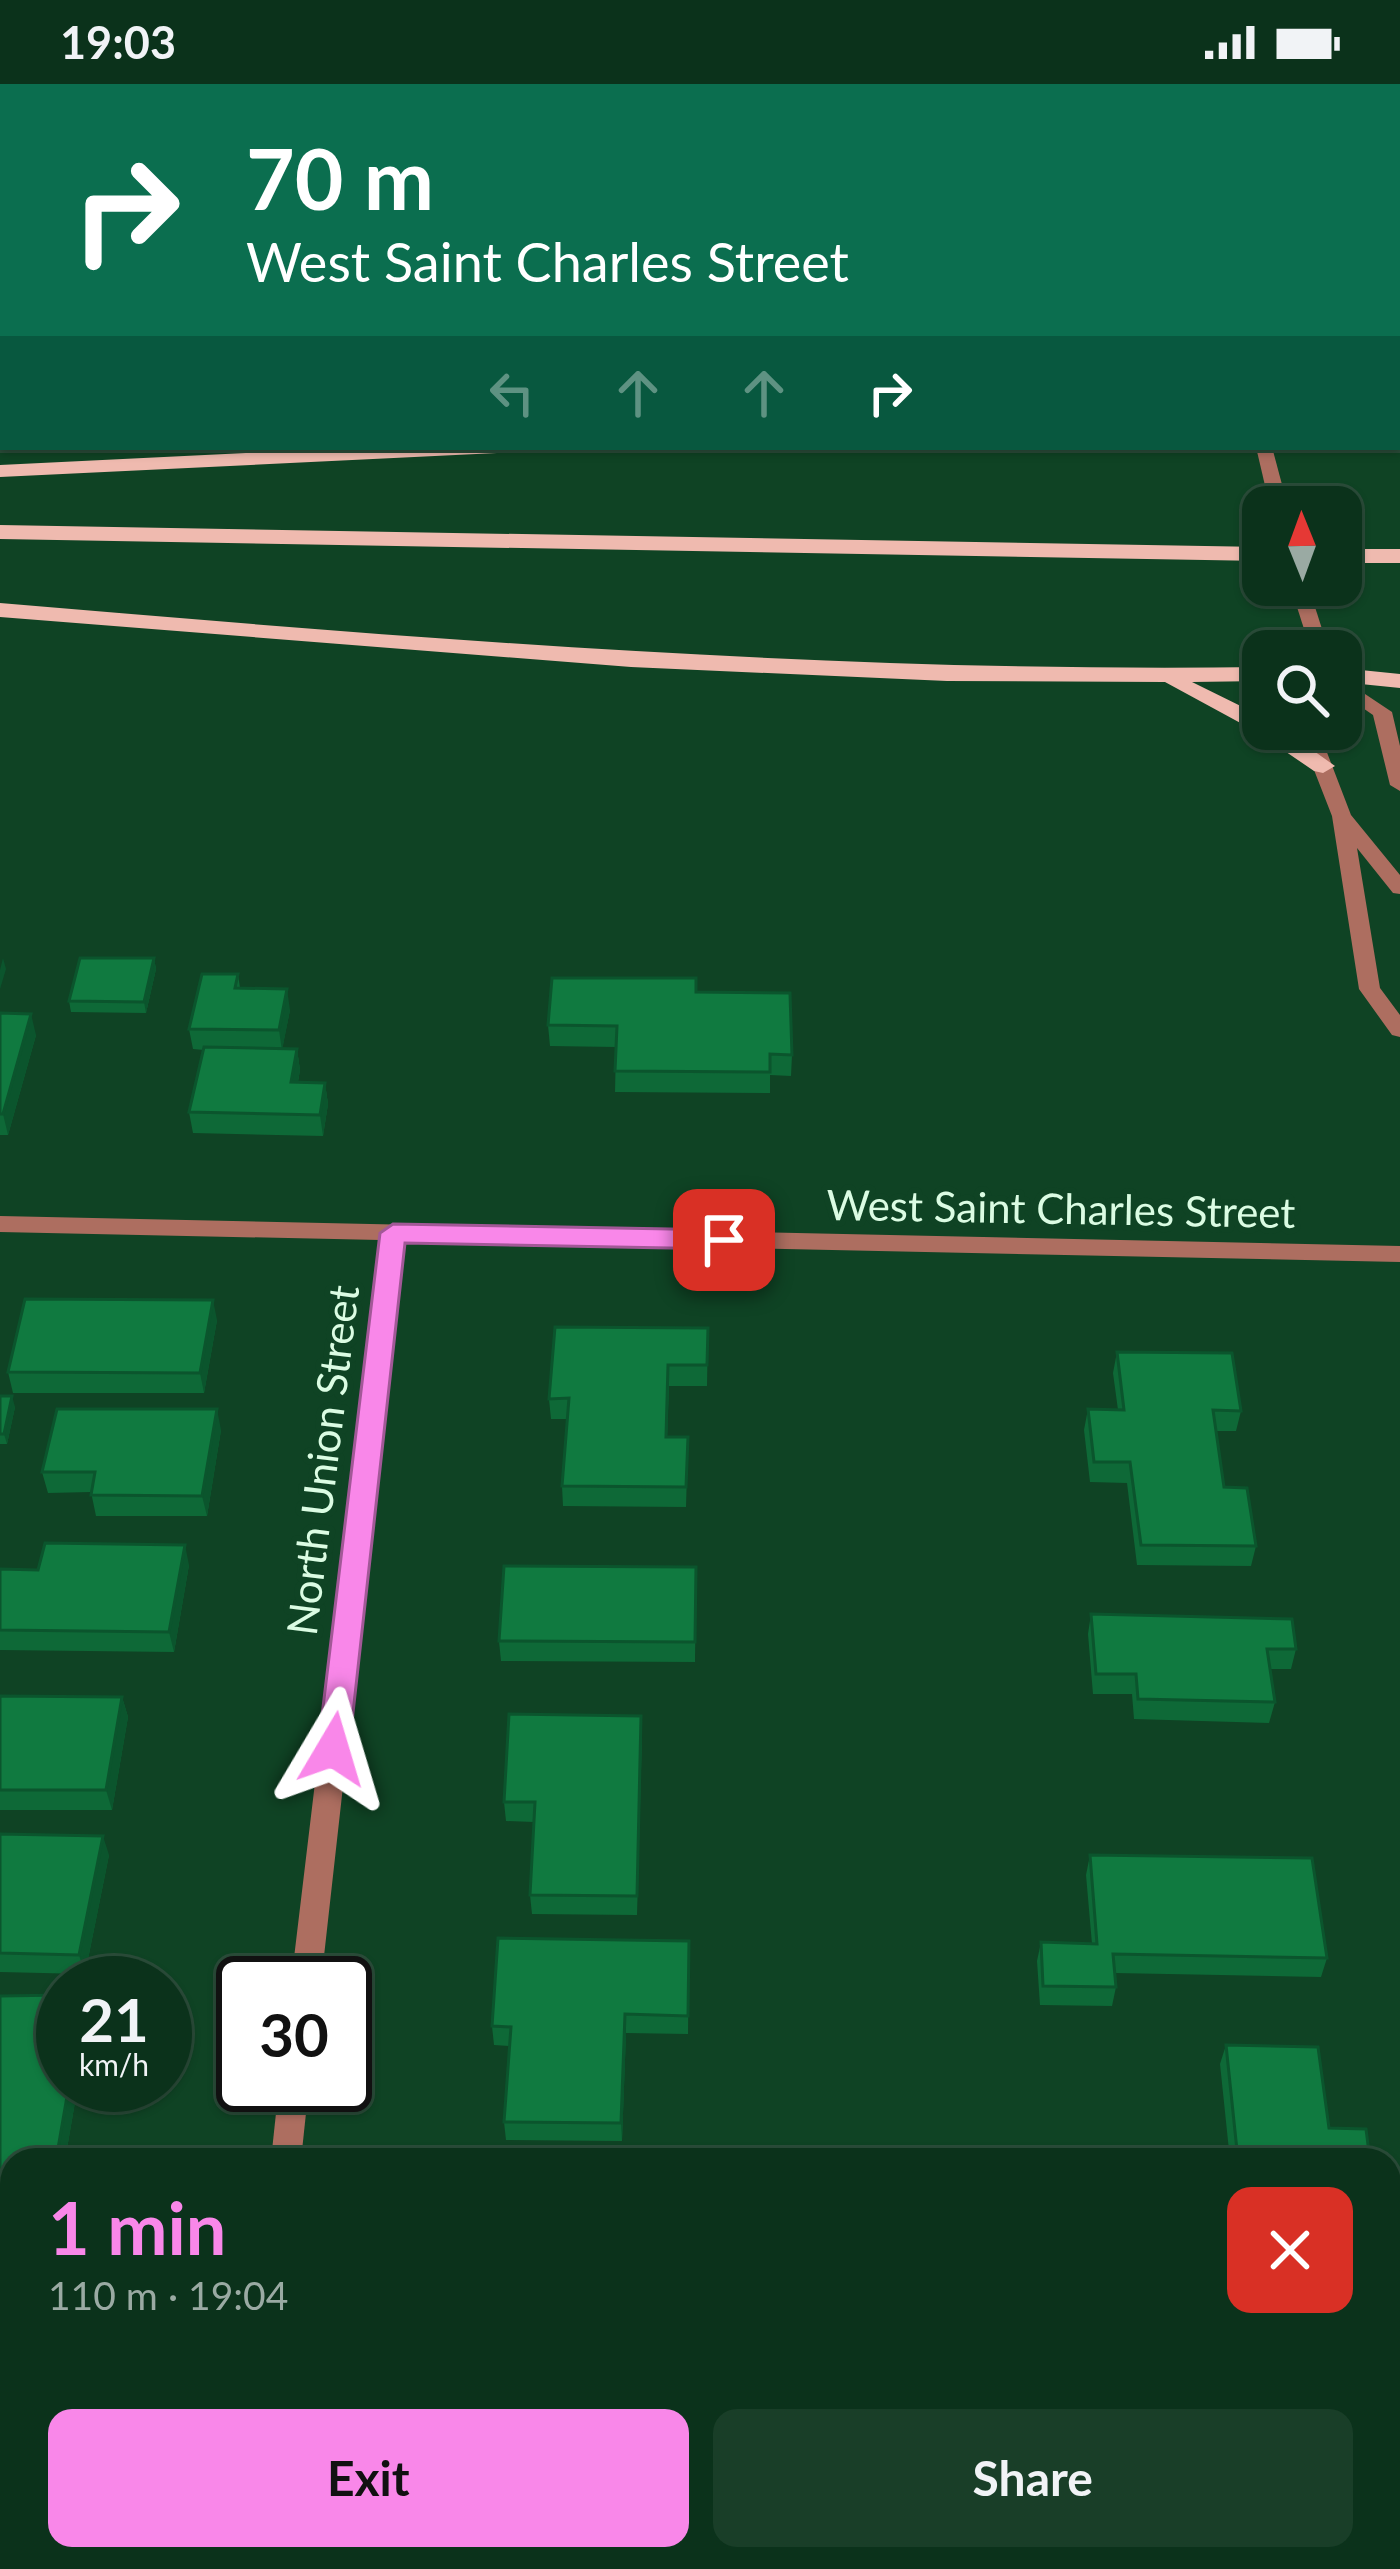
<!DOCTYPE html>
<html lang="en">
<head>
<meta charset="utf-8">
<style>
  :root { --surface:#0b321b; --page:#193e28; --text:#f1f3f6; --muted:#9aaaa3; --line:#2b4d3a; --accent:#f987e9 }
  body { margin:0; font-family:Lato,sans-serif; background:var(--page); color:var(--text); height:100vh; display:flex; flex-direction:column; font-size:45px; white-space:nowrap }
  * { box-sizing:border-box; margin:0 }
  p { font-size:39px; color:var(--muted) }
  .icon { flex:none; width:66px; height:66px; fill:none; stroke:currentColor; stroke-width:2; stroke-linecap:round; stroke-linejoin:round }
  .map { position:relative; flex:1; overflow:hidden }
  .side { position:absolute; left:0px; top:2064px; width:1401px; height:423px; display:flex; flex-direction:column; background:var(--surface); border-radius:36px 36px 0 0; box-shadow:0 3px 9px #0004,0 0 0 3px var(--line) }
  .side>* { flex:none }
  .hud { position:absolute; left:0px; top:0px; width:1401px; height:366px; box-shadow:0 3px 9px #0004,0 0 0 3px var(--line); background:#0b6e4f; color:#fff; overflow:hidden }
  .needle { width:78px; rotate:359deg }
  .buttons { position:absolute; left:1242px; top:402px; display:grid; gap:24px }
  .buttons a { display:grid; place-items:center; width:120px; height:120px; border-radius:24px; background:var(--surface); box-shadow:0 3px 9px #0004,0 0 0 3px var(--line); font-size:60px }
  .speed { position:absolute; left:36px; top:1872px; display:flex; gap:24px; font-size:60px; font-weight:700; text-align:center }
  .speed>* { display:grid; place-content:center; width:156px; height:156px; border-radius:50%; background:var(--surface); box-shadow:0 3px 9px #0004,0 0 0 3px var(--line); line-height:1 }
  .speed small { font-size:30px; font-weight:400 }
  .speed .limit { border:6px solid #111; border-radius:18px; background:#fff; color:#111 }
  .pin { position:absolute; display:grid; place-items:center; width:102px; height:102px; color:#fff; margin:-51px; border-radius:24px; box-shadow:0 6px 18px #0006 }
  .me { position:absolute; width:132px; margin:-66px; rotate:7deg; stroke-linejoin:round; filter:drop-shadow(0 0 9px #0008) }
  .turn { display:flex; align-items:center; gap:42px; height:252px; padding:0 48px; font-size:54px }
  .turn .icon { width:156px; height:156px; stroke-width:2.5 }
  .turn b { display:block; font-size:84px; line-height:102px }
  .lanes { display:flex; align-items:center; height:114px; padding:0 48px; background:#0003; justify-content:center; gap:60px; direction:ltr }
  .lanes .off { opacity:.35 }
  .round { display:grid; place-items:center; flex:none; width:126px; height:126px; border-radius:24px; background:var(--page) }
  .head { display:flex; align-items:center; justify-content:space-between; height:204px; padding:0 48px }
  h1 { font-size:72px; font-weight:700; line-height:90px; color:var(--accent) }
  .button { display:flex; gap:24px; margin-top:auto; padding:24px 48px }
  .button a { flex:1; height:138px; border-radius:24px; background:var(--accent); color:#111; font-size:48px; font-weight:700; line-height:138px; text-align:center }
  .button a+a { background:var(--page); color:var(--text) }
  .status { display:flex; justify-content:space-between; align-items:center; height:84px; padding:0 60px; background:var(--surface); direction:ltr }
  .status svg { height:33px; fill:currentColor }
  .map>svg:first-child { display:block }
  .green { fill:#3f4d8f }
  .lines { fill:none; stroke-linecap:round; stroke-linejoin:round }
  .service { fill:#ad6e60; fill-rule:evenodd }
  .minor { fill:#ad6e60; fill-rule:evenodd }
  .primary { fill:#efbaaf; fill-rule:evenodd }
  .wall { fill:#0e6937 }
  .shaded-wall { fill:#0b552d }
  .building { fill:#107a40; stroke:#0b552d; stroke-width:3 }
  .route { fill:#f987e9; stroke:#a25897; stroke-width:3 }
  .labels { text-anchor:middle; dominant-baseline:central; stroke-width:12; stroke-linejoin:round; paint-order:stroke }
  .street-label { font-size:42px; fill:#dbfce3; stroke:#0f4324 }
</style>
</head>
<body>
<div class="status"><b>19:03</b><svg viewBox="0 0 49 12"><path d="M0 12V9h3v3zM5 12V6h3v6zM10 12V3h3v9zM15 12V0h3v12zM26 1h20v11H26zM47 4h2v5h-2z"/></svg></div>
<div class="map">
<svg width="1400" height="2485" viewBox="0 0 1400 2485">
  <rect width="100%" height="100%" fill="#0f4324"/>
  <polygon class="green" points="617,0 1400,0 1400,323 1398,3"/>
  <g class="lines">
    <polygon class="service" points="382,0 396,0 381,3"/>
    <g class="minor">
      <rect x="584" y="0" width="14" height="3"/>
      <polygon points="1256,363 1272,363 1288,423 1270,423"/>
      <polygon points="1290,501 1308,501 1329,567 1311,567"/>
      <polygon points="1341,594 1392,628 1400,662 1400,707 1390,701 1373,631 1341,609"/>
      <polygon points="1298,645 1318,645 1351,731 1400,791 1400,810 1393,809 1357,764 1380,904 1400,931 1400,953 1392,951 1359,905 1332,732"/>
      <polygon points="0,1132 1400,1162 1400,1178 404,1157 321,1899 291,1899 380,1156 0,1148"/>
      <polygon points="279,2001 309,2001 301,2076 271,2076"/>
      <polygon points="222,2475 256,2475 255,2485 221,2485"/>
    </g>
    <g class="primary">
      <rect x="1398" y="334" width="2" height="12"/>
      <polygon points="366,363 508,363 497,369 0,393 0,381"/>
      <polygon points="0,441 1263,463 1263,477 0,455"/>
      <rect x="1341" y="465" width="59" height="14"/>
      <path d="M0,519C421,555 840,589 1263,583V597L1192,598L1263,633V645H1283L1335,682L1323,689L1314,687L1257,648L1165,598L947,597L631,583L0,533Z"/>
      <polygon points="1341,584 1400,590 1400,604 1341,598"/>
    </g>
  </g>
  <g class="wall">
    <polygon points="103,0 221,0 220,3 103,3"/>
    <polygon points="431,0 480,0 479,3 431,3"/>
    <polygon points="3,60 3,158 0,157 0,65"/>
    <polygon points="154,874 156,885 146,929 71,928 69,917"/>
    <polygon points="238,890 240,904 290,926 282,965 297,965 300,986 298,998 325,999 328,1020 323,1052 193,1049 189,1028 204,966 193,965 189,945"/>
    <polygon points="696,908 792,971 791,992 770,991 770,1009 615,1008 616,963 550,962 548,941"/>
    <polygon points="0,929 36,951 8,1051 0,1051"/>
    <polygon points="217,1236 204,1309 13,1309 8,1288"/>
    <polygon points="708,1244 707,1302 669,1302 667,1353 688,1353 686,1423 563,1422 562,1402 567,1335 551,1335 549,1315"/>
    <polygon points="1117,1268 1241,1327 1236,1347 1216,1347 1224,1403 1256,1462 1251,1482 1137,1481 1127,1399 1090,1398 1084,1346 1088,1325 1118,1326 1113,1289"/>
    <polygon points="0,1312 15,1323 7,1360 0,1360"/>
    <polygon points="221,1346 207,1432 96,1432 91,1408 48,1409 42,1388"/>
    <polygon points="189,1481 174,1568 0,1566 0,1485 38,1486"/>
    <polygon points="696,1483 695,1578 501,1577 499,1557"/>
    <polygon points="1091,1530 1296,1565 1291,1585 1270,1585 1275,1618 1269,1639 1134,1635 1132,1610 1093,1610 1088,1550"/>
    <polygon points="0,1612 122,1613 128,1633 112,1726 0,1726"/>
    <polygon points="642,1652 637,1831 532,1830 530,1811 534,1738 506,1737 504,1718"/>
    <polygon points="0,1750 109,1771 85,1890 0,1888"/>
    <polygon points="1090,1771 1327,1874 1321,1893 1115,1889 1116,1903 1112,1922 1040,1921 1037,1877 1041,1858 1092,1860 1086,1791"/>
    <polygon points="689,1857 688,1950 626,1949 622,2057 506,2056 504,2038 509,1962 494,1961 492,1942"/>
    <polygon points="0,1912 78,2001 65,2076 12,2076 12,2129 0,2129"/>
    <polygon points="1226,1961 1329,2044 1370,2076 1230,2076 1220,1980"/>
    <polygon points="1389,2281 1400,2281 1400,2443 1389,2442"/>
  </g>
  <g class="shaded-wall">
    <polygon points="3,874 6,885 0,905 0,886"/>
    <polygon points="154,874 156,885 146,929 144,918"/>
    <polygon points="287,905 290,926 282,967 279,946"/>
    <polygon points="31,930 36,951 8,1051 3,1030"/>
    <polygon points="297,965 300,986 294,1019 291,998"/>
    <polygon points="325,999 328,1020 323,1052 320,1031"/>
    <polygon points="213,1216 217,1236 204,1309 200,1289"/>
    <polygon points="12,1312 15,1323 7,1360 4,1350"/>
    <polygon points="217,1325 221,1346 207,1432 202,1412"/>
    <polygon points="185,1461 189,1481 174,1568 169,1548"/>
    <polygon points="122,1613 128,1633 112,1726 106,1706"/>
    <polygon points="103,1752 109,1771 85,1890 79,1871"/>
    <polygon points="625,1930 626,1949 622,2057 621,2039"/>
    <polygon points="69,2001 78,2001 65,2076 56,2076"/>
    <polygon points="12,2318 12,2379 4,2423 0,2415 0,2387"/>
  </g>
  <g class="building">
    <polygon points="3,60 3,131 0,131 0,65"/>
    <polygon points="80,874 154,874 144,918 69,917"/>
    <polygon points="202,890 238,890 235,904 287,905 279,946 189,945"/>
    <polygon points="552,894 696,894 696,908 790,909 792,971 770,970 770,988 615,987 617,942 548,941"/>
    <polygon points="0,929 31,930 3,1030 0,1030"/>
    <polygon points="204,963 297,965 291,998 325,999 320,1031 189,1028"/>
    <polygon points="25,1215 213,1216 200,1289 8,1288"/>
    <polygon points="555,1243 708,1244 707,1281 668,1281 666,1353 688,1353 686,1403 562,1402 569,1314 549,1315"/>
    <polygon points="1117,1268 1232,1269 1241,1327 1213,1326 1224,1403 1247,1404 1256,1462 1141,1461 1130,1378 1094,1378 1088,1325 1124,1326"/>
    <polygon points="0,1312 12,1312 4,1350 0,1350"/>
    <polygon points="57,1325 217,1325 202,1412 91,1411 95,1388 42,1388"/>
    <polygon points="45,1459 185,1461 169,1548 0,1546 0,1485 38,1486"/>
    <polygon points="504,1482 696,1483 695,1558 499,1557"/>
    <polygon points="1091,1530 1292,1535 1296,1565 1267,1565 1275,1618 1138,1615 1136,1590 1096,1590"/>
    <polygon points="0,1612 122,1613 106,1706 0,1706"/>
    <polygon points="509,1630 641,1632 637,1812 530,1811 535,1718 504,1718"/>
    <polygon points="0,1750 103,1752 79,1871 0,1869"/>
    <polygon points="1090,1771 1312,1774 1327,1874 1113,1870 1116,1903 1043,1902 1041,1858 1097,1860"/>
    <polygon points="498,1854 689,1857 688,1932 625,1930 621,2039 504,2038 511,1943 492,1942"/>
    <polygon points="63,1911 63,2001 69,2001 56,2076 12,2076 12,2111 0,2111 0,1912"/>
    <polygon points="1226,1961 1318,1963 1329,2044 1366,2045 1370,2076 1238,2076"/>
    <polygon points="1389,2281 1400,2281 1400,2427 1389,2426"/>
    <polygon points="0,2292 12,2292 12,2318 0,2387"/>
  </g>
  <polygon class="route" points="393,1140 724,1146 737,1156 724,1165 405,1159 349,1665 333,1678 318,1665 380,1149"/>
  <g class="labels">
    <g class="street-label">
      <text transform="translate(1061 1124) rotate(1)">West Saint Charles Street</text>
      <text transform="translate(322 1376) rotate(-83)">North Union Street</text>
    </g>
  </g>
</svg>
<div class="buttons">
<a><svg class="needle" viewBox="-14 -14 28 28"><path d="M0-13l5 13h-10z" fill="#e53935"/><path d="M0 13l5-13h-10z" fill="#9aaaa3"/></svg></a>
<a><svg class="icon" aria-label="search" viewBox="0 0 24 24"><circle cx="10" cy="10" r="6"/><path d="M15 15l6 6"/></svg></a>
</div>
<div class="speed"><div>21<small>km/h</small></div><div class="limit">30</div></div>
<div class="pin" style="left:724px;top:1156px;background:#d93025"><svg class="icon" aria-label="arrive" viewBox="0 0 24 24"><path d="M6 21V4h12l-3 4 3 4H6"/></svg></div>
<svg class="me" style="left:333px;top:1665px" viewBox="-20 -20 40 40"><path d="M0-17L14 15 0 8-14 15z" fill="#f987e9" stroke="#fff" stroke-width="4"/></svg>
<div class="hud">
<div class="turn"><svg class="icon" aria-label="right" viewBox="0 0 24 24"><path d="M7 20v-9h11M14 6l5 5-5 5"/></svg><div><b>70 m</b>West Saint Charles Street</div></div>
<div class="lanes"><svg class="icon off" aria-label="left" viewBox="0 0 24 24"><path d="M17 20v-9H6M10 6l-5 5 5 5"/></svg><svg class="icon off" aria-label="ahead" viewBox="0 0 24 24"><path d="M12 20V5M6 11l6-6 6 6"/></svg><svg class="icon off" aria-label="ahead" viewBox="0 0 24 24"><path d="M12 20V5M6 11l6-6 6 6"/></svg><svg class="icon" aria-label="right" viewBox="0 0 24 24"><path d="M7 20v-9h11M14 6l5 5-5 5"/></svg></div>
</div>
<section class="side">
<div class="head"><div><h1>1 min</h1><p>110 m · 19:04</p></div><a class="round" style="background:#d93025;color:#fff"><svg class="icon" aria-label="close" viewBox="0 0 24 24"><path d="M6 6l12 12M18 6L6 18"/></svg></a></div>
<div class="button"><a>Exit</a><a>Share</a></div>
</section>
</div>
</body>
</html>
